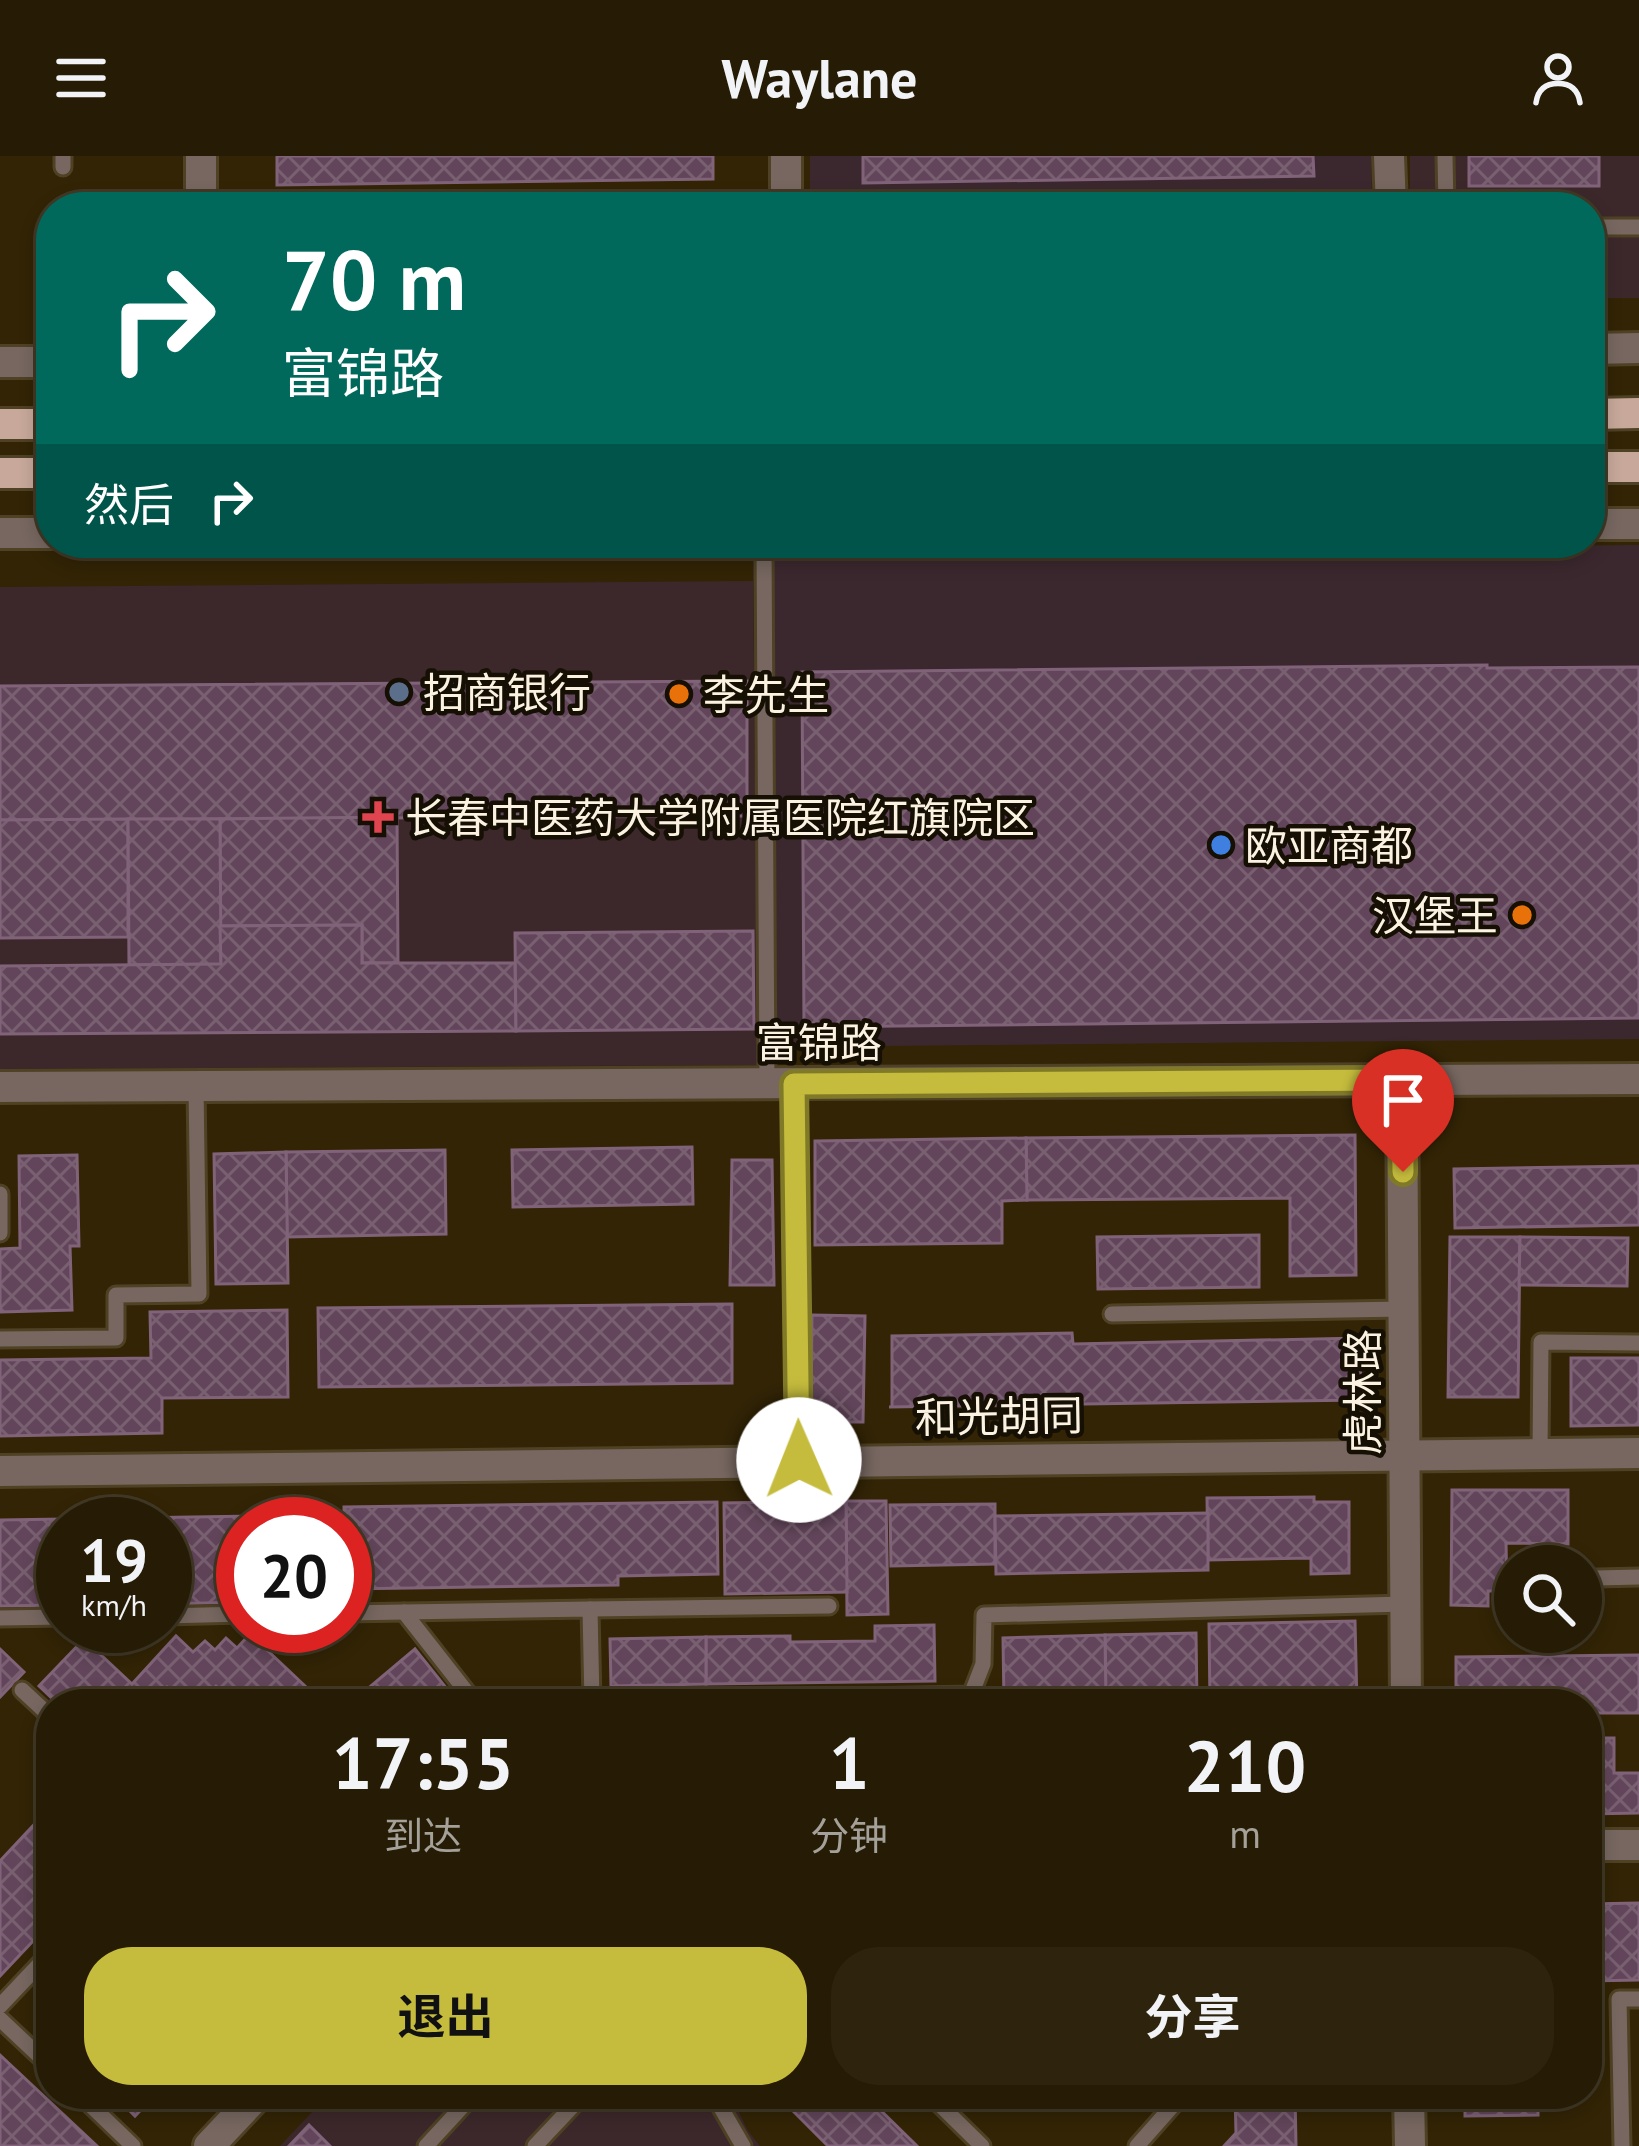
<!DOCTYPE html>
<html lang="zh">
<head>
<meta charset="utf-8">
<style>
  :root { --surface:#261b04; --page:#2e240e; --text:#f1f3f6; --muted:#a4a19a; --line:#423926; --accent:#c5bc3d }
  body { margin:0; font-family:"PT Sans","Noto Sans SC",sans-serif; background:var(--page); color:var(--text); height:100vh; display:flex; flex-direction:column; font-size:45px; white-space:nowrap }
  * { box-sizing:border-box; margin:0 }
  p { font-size:39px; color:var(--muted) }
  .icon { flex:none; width:66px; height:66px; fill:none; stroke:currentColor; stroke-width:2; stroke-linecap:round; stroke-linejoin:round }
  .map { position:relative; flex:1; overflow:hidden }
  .sheet { position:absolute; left:36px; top:1533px; width:1566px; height:420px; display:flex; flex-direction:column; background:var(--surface); border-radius:48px; box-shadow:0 6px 18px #0003,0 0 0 3px var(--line) }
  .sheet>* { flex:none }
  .banner { position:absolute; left:36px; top:36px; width:1569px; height:366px; border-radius:48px; box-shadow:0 6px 18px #0003,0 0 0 3px var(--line); background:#00695c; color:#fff; overflow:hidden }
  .controls { position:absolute; left:1494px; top:1389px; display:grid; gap:24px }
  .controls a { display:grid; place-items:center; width:108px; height:108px; border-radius:50%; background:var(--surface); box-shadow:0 6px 18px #0003,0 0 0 3px var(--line); font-size:60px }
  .speed { position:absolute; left:36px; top:1341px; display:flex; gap:24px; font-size:60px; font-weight:700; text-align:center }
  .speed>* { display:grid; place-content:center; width:156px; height:156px; border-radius:50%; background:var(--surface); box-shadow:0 6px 18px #0003,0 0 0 3px var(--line); line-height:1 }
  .speed small { font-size:30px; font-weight:400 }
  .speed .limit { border:18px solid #d22; background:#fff; color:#111 }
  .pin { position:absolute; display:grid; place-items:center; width:102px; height:102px; color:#fff; margin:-123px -51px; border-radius:50% 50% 50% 0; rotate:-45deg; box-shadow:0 0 12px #0007 }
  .pin .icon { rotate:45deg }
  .me { position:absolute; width:132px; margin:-66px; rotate:359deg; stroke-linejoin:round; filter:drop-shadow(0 0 9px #0008) }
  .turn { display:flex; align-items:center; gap:42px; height:252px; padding:0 48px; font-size:54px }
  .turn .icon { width:156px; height:156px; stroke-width:2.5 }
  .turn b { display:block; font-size:84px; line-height:102px }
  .then { display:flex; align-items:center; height:114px; padding:0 48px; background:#0003; gap:24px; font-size:45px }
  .eta { display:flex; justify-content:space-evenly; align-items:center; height:204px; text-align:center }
  .eta b { font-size:72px; font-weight:700; line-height:84px }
  .cta { display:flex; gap:24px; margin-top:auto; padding:24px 48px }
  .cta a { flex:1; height:138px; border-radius:48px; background:var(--accent); color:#111; font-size:48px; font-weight:700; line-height:138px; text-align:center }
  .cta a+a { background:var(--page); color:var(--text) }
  header { display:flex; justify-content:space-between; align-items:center; height:156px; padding:0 48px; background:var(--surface); font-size:54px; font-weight:700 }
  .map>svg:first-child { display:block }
  .commercial { fill:#3b282e }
  .medical { fill:#3c282a }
  .building { fill:url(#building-cross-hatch); stroke:#816379; stroke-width:3 }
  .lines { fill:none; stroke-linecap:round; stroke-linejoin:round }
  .service-casing { stroke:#4e4124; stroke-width:21 }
  .minor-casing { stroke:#4e4124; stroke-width:36 }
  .tertiary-casing { stroke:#4e4124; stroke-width:36 }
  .primary-casing { stroke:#4e4124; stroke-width:36 }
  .service { stroke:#776760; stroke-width:15 }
  .minor { stroke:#776760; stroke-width:30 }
  .tertiary { stroke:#776760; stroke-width:30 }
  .primary { stroke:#c7a89a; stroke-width:30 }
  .route-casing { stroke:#807a28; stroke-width:30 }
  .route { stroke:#c5bc3d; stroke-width:21 }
  .service-dot { fill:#5c6f8a; stroke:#150f04; stroke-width:4.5 }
  .food-dot { fill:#e8710a; stroke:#150f04; stroke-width:4.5 }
  .health-dot { fill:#e0444e; stroke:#150f04; stroke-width:4.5 }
  .shop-dot { fill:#3f7fe0; stroke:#150f04; stroke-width:4.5 }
  .labels { text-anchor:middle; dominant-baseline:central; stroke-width:9; stroke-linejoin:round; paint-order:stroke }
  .poi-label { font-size:42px; fill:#fbf2e1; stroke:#150f04; text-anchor:start }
  .street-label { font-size:42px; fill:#fbf2e1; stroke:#150f04 }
</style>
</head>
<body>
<header><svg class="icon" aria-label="menu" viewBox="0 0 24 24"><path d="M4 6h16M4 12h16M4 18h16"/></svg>Waylane<svg class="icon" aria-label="person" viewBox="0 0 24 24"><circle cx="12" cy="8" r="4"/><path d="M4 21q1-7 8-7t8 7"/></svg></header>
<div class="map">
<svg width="1639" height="1990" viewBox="0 0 1639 1990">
  <defs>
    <pattern id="building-cross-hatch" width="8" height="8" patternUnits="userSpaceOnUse" patternTransform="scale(3)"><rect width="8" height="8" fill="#62455a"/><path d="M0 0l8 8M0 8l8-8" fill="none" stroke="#796071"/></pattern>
  </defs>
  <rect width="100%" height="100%" fill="#322405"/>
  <g class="commercial">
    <polygon points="810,0 1371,0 1372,51 810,51"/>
    <polygon points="1639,389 1639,883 758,891 753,397"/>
  </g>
  <g class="medical">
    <polygon points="1410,0 1639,0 1639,142 1590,142 1590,51 1410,51"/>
    <polygon points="753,425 758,909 0,913 0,431"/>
    <polygon points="329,1938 730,1938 748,1975 760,1990 280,1990"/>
  </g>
  <g class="building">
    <polygon points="277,0 713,0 713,23 277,29"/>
    <polygon points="863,0 1313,0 1314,20 863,27"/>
    <rect x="1469" y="0" width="130" height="30"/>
    <polygon points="1487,509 1487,512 1639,511 1639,862 804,871 802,516"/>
    <polygon points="747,525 747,660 0,664 0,530"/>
    <polygon points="397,661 398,807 362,807 362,769 220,770 220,663"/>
    <polygon points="128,663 128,781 0,782 0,664"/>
    <polygon points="128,663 220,663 221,808 129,809"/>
    <polygon points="362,769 362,807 515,807 516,875 0,878 0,810 221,808 220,770"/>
    <polygon points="753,775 754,873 516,875 515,777"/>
    <polygon points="1355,979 1356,1119 1290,1120 1290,1042 1027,1044 1026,982"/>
    <polygon points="1026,982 1027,1044 1002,1045 1002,1087 815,1089 815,985"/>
    <polygon points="692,991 693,1048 513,1051 512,994"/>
    <polygon points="445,994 446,1078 287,1081 286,996"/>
    <polygon points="286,996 288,1127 216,1128 214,998"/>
    <polygon points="77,999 79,1090 70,1090 72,1154 0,1156 0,1093 20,1092 19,1000"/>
    <polygon points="732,1004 772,1004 774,1129 730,1129"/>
    <polygon points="1639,1010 1639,1069 1455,1072 1454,1013"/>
    <polygon points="1259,1079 1259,1131 1098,1133 1097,1081"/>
    <polygon points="1450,1081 1520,1081 1518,1241 1448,1241"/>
    <polygon points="1520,1081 1628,1082 1627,1130 1519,1129"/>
    <polygon points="732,1148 732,1227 319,1231 318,1152"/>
    <polygon points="287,1154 288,1241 162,1242 162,1277 0,1280 0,1204 151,1202 150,1156"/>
    <polygon points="812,1159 865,1160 863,1266 811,1266"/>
    <polygon points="1072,1177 1073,1188 1360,1182 1361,1244 889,1251 892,1251 892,1180"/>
    <polygon points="1571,1202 1639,1202 1639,1269 1571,1270"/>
    <polygon points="1452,1334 1568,1334 1568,1388 1506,1387 1507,1435 1488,1435 1488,1450 1451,1449"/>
    <polygon points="1314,1341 1314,1346 1349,1346 1349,1417 1311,1418 1311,1402 1208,1404 1207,1342"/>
    <polygon points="846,1345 886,1345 888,1458 847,1459"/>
    <polygon points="846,1345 847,1436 725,1438 724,1347"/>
    <polygon points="717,1346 718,1418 618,1420 618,1429 345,1433 344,1351"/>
    <polygon points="995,1348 995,1408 891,1410 890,1349"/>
    <polygon points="1208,1357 1208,1414 996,1418 995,1360"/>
    <polygon points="320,1359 320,1368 243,1368 243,1446 165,1448 165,1368 63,1368 63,1449 0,1450 0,1364"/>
    <polygon points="1355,1465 1357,1548 1210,1548 1209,1468"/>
    <polygon points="934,1469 935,1525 706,1528 706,1481 790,1480 790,1486 875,1485 875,1470"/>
    <polygon points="1196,1477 1197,1548 1106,1548 1105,1479"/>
    <polygon points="250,1478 324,1548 236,1548 216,1530 200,1548 184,1548 167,1531 154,1548 58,1548 39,1530 84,1483 132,1528 176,1480 193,1496 205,1485 215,1494 226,1482 237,1492"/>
    <polygon points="1105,1479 1106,1548 1004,1548 1003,1482"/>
    <polygon points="706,1481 706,1528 611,1530 610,1483"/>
    <polygon points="0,1493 24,1516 0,1541"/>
    <polygon points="415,1493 459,1548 375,1548 365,1535"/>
    <polygon points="1639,1499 1639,1557 1590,1557 1587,1548 1456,1548 1456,1501"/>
    <polygon points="1587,1582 1614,1582 1614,1617 1639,1617 1639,1657 1587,1658"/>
    <polygon points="44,1658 51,1665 51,1766 0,1820 0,1705"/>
    <polygon points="1639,1747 1639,1824 1587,1825 1587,1748"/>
    <polygon points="0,1899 97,1990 0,1990"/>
    <polygon points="113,1938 156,1938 135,1960"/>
    <polygon points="787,1938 864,1938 917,1990 828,1990 787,1949"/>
    <polygon points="1235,1938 1295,1938 1296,1990 1224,1990 1236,1977"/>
    <polygon points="1465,1938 1538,1938 1538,1959 1465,1960"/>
    <polygon points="309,1969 330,1990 289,1990"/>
  </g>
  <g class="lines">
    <g class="service-casing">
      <g id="service">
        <polyline points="63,0 63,11"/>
        <polyline points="1445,0 1446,51"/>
        <polyline points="1590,71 1639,71"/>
        <polyline points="764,387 767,928"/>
        <polyline points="794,928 799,1304"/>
        <polyline points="0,1038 0,1077"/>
        <polyline points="1112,1158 1404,1153"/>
        <polyline points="0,1183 116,1182 116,1139 199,1138 196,930"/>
        <polyline points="1540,1297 1541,1186 1639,1187"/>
        <polyline points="1597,1422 1639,1421"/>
        <polyline points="590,1453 829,1450"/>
        <polyline points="404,1456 476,1548"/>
        <polyline points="345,1457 590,1453 592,1546 971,1539 983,1508 984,1459 1405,1448"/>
        <polyline points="165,1460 243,1458"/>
        <polyline points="0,1462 63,1461"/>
        <polyline points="22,1534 51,1561"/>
        <polyline points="507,1548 592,1546"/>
        <polyline points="0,1850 51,1796"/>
        <polyline points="0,1863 51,1911"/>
        <polyline points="79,1938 133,1990"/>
        <polyline points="713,1938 743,1990"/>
        <polyline points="929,1938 982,1990"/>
        <polyline points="426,1990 474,1938"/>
        <polyline points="535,1990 584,1938"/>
        <polyline points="1137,1990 1183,1938"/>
        <polyline points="1622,1990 1619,1843 1639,1843"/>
      </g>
    </g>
    <g class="minor-casing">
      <g id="minor">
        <polyline points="201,0 201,51"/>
        <polyline points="786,0 786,51"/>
        <polyline points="1402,924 1406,1548"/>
        <polyline points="0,1315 1639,1297"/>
        <polyline points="1409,1938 1410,1990"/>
      </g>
    </g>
    <g class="tertiary-casing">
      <g id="tertiary">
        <polyline points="1389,0 1391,51"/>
        <polyline points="1590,193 1639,192"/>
        <polyline points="0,206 51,206"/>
        <polyline points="1590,368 1639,368"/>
        <polyline points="0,377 51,377"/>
        <polyline points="0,931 1639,923"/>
        <polyline points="1587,1689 1639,1689"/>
        <polyline points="209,1990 258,1938"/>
      </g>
    </g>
    <g class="primary-casing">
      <g id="primary">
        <polyline points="1590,258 1639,257"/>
        <polyline points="0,268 51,268"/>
        <polyline points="1590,311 1639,311"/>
        <polyline points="0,317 51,317"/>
      </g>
    </g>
    <use href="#service" class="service"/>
    <use href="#minor" class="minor"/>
    <use href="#tertiary" class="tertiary"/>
    <use href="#primary" class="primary"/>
  </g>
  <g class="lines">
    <g class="route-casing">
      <polyline id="route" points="799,1304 794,928 1402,924 1403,1016"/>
    </g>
    <use href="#route" class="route"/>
  </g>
  <circle class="service-dot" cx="399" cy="536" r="12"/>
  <g class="food-dot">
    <circle cx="679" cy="538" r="12"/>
    <circle cx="1522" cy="759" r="12"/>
  </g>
  <path class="health-dot" d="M372 643h12v12h12v12h-12v12h-12v-12h-12v-12h12z"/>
  <circle class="shop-dot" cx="1221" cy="689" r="12"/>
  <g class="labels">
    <g class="poi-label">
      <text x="423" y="536">招商银行</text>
      <text x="703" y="538">李先生</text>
      <text x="405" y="661">长春中医药大学附属医院红旗院区</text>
      <text x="1245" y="689">欧亚商都</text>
      <text x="1498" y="759" text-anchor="end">汉堡王</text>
    </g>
    <g class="street-label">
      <text x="819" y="886">富锦路</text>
      <text transform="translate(1362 1236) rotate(-90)">虎林路</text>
      <text transform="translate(999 1260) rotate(-1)">和光胡同</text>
    </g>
  </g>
</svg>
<div class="controls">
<a><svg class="icon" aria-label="search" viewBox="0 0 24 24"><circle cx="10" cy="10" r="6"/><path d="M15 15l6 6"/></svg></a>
</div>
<div class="speed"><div>19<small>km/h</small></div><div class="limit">20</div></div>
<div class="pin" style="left:1403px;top:1016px;background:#d93025"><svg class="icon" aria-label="arrive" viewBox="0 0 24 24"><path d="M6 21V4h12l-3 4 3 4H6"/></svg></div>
<svg class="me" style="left:799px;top:1304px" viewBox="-20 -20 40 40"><circle r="19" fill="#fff"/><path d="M0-13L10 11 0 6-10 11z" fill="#c5bc3d"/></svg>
<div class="banner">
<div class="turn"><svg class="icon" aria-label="right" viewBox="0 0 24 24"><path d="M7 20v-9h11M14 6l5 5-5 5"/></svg><div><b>70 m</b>富锦路</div></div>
<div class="then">然后<svg class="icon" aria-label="right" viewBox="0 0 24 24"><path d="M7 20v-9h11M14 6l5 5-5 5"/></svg></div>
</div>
<section class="sheet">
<div class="eta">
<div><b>17:55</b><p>到达</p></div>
<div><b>1</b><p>分钟</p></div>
<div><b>210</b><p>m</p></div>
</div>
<div class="cta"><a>退出</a><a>分享</a></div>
</section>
</div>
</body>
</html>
